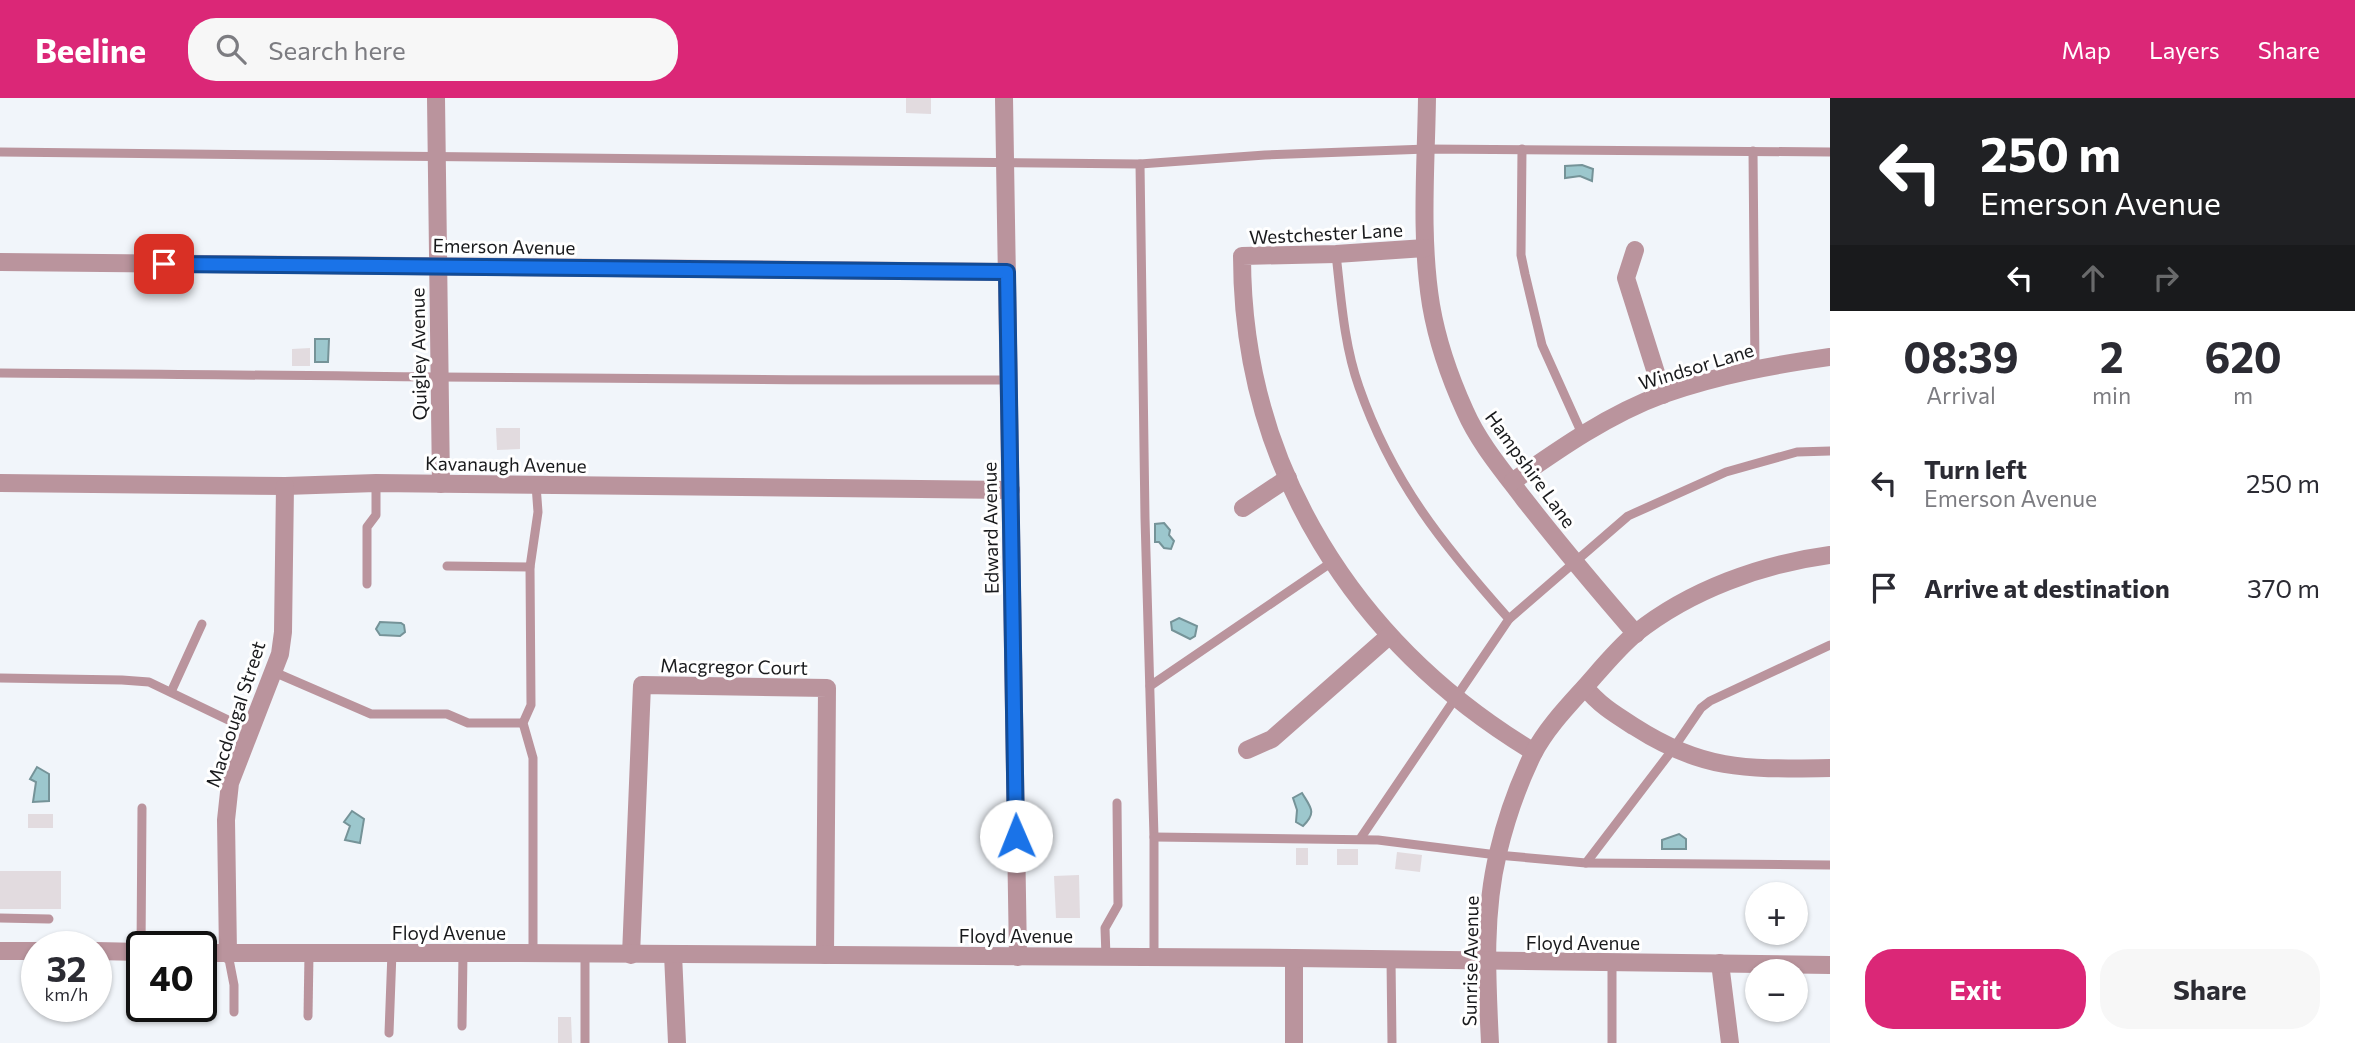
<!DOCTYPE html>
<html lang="en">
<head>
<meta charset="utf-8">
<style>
  :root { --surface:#fff; --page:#f7f7f7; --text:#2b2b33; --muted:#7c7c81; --accent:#db2777 }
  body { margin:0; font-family:Commissioner,sans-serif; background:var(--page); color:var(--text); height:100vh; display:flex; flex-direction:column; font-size:26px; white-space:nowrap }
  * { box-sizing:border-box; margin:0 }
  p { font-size:23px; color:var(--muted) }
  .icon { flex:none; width:38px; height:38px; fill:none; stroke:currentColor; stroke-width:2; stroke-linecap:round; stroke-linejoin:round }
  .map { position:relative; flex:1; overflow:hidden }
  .panel { display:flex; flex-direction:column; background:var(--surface); width:525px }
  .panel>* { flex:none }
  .guide { background:#202124; color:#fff; overflow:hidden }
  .tools { position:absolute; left:1745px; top:784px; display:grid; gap:14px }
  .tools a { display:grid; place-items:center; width:63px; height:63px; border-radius:50%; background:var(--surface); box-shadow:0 2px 5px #0004; font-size:35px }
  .speed { position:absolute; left:21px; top:833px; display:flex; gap:14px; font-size:35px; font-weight:700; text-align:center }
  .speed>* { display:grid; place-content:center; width:91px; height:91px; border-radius:50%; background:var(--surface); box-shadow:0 2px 5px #0004; line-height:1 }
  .speed small { font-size:18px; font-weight:400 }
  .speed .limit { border:4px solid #111; border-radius:10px; background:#fff; color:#111 }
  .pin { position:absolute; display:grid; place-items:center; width:60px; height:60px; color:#fff; margin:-30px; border-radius:14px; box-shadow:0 4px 10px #0006 }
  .me { position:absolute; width:77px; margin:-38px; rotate:359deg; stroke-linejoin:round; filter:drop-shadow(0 0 5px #0008) }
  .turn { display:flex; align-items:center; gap:24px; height:147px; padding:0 35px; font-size:32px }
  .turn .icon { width:91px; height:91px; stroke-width:2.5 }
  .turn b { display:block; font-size:49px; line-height:60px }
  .lanes { display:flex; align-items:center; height:66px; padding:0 35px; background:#0003; justify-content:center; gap:35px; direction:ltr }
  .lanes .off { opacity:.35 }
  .eta { display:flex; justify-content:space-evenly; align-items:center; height:119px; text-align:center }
  .eta b { font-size:42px; font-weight:700; line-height:49px }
  .action { display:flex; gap:14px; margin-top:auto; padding:14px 35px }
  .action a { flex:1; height:80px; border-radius:28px; background:var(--accent); color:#fff; font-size:28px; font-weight:700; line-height:80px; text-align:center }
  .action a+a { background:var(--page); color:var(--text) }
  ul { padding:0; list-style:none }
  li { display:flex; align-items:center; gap:21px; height:105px; padding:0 35px }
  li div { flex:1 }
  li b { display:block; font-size:26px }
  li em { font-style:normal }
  header { display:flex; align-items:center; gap:42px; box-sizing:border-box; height:98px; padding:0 35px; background:var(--accent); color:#fff }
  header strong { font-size:33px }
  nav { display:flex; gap:38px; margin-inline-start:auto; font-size:24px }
  .search { width:490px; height:63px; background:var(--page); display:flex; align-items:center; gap:18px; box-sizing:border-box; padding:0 24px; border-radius:28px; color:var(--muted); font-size:26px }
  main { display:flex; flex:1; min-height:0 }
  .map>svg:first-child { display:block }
  .water { fill:#9cc7cd; stroke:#759398; stroke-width:2 }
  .building { fill:#e2dbdf }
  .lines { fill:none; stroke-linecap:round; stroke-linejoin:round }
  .service { stroke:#ba949d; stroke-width:9 }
  .minor { stroke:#ba949d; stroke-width:18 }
  .tertiary { stroke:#ba949d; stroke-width:18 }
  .route-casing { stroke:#114b97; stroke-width:18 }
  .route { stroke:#1a73e8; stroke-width:12 }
  .labels { text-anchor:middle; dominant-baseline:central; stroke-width:6; stroke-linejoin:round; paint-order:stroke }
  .street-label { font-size:19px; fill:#191a1c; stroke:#fff }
</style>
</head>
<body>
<header>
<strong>Beeline</strong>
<div class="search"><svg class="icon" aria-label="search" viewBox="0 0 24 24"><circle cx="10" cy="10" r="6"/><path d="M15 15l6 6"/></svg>Search here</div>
<nav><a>Map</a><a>Layers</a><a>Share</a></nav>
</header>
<main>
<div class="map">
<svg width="1830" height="945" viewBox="0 0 1830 945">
  <rect width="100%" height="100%" fill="#f1f5fa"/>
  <g class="water">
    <polygon points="1582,67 1593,71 1592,83 1580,78 1565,80 1565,68"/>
    <polygon points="315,241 329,241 328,264 315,264"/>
    <polygon points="1164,425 1170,432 1169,437 1174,443 1171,451 1164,450 1159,444 1155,444 1155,426"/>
    <polygon points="1179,520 1197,528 1195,538 1190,541 1172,532 1171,524"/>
    <polygon points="380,524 401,525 404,527 405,534 400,538 380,537 376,531"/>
    <polygon points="37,669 49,676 49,703 33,704 36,684 30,681"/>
    <path d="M1302,695C1311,710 1317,714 1303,728L1296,724L1297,712L1293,700Z"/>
    <polygon points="352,713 364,721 360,745 345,742 350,728 344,724"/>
    <polygon points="1679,736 1686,741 1686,751 1662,751 1662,742"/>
  </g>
  <g class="building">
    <polygon points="906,0 931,0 931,16 906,15"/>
    <polygon points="310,250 310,268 292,268 292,251"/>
    <polygon points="496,330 520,330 520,351 497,352"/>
    <rect x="28" y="716" width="25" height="14"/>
    <rect x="1296" y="750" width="12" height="17"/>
    <rect x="1337" y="751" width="21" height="16"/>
    <polygon points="1397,754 1422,757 1420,774 1395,771"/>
    <rect x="0" y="773" width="61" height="38"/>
    <polygon points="1079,777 1080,820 1056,820 1054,778"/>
    <polygon points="558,919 571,919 572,945 558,945"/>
  </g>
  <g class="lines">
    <g class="service">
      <polyline points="1522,51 1521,157 1525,176 1542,247 1583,338"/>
      <polyline points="1753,53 1755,270"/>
      <polyline points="0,54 1140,66 1265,57 1427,51 1830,54"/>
      <polyline points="1140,66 1145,420 1154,739 1154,859"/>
      <path d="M1336,156C1341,200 1344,247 1359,289C1392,384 1443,447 1509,521L1360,741"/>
      <path d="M0,275C336,277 673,283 1009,282"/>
      <polyline points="447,468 530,469"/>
      <polyline points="367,486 367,429 376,417 376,385"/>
      <polyline points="1509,521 1628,418 1726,374 1797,354 1830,353"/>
      <polyline points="274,574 371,616 447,616 468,625 523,625"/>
      <polyline points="0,580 122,582 149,584 249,632"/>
      <polyline points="1150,588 1332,464"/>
      <polyline points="171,594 202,526"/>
      <polyline points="1154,739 1378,742 1497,757 1586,765 1673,651 1701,610 1710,603 1830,547"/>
      <polyline points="1586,765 1830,767"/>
      <polyline points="0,820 49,821"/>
      <polyline points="141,854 142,710"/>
      <polyline points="533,855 533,660 523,625 531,607 530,469 538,414 536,387"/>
      <polyline points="228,856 234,887 234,914"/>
      <polyline points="1106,859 1105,830 1118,807 1117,705"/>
      <polyline points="1391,861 1392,945"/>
      <polyline points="1612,865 1612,945"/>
      <polyline points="308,918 309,856"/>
      <polyline points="462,928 463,855"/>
      <polyline points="389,935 392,854"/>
      <polyline points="585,945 585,856"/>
    </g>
    <g class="minor">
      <polyline points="436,0 441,386"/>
      <path d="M1427,0C1426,68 1420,139 1431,207C1437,242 1450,280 1465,313C1479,345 1503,373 1524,401C1560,447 1597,491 1636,536"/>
      <path d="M1425,150L1336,156L1242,158C1242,370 1356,547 1534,654"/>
      <polyline points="1635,152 1626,180 1663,297"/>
      <polyline points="0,164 1007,174"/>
      <path d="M1512,384C1559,351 1609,316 1664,296C1718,277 1773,267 1830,259"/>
      <polyline points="0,385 285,388 376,385 1011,392"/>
      <polyline points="1243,410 1288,380"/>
      <path d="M1585,589C1599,607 1616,617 1635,629C1705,674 1750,671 1830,670"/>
      <polyline points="1247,652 1272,641 1389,538"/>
      <polyline points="228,856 226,722 230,685 280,556 283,534 285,388"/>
      <polyline points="673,856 677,945"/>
      <polyline points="631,857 642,587 827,590 825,857"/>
      <polyline points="1720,865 1730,945"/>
      <polyline points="1294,945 1294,860"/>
      <path d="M1490,945C1487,882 1483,817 1498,755C1506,721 1518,687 1533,656C1546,631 1566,610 1585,589C1601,571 1617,551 1636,535C1690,492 1762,466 1830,457"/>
    </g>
    <g class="tertiary">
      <polyline points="1004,0 1018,859"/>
      <polyline points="0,853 37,853"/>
      <polyline points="96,853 142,854"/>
      <polyline points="201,855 520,855 1294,860 1830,867"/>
    </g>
  </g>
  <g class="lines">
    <g class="route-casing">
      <polyline id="route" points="164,166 1007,174 1016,738"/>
    </g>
    <use href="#route" class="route"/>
  </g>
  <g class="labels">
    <g class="street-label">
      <text transform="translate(1326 135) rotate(-3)">Westchester Lane</text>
      <text transform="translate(504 148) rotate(1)">Emerson Avenue</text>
      <text transform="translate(418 256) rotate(-91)">Quigley Avenue</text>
      <text transform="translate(1696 268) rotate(-17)">Windsor Lane</text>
      <text transform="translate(506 366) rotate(1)">Kavanaugh Avenue</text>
      <text transform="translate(1531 371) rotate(54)">Hampshire Lane</text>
      <text transform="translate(990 430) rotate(-91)">Edward Avenue</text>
      <text transform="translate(734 568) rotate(1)">Macgregor Court</text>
      <text transform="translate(235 616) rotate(-72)">Macdougal Street</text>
      <text x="449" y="834">Floyd Avenue</text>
      <text x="1016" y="837">Floyd Avenue</text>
      <text x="1583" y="844">Floyd Avenue</text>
      <text transform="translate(1470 863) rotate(-89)">Sunrise Avenue</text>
    </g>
  </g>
</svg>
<div class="tools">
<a>+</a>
<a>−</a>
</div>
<div class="speed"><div>32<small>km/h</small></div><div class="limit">40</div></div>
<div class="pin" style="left:164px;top:166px;background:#d93025"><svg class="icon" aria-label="arrive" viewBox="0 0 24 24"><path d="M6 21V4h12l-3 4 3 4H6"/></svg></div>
<svg class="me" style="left:1016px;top:738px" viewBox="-20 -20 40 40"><circle r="19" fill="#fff"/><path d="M0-13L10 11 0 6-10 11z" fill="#1a73e8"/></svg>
</div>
<section class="panel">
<div class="guide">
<div class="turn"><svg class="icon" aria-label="left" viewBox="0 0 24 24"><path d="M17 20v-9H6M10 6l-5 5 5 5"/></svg><div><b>250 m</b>Emerson Avenue</div></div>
<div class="lanes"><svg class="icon" aria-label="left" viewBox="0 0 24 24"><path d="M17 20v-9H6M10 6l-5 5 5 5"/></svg><svg class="icon off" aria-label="ahead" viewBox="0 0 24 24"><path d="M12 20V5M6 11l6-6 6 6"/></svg><svg class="icon off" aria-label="right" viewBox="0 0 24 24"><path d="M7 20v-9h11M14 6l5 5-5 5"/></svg></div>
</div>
<div class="eta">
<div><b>08:39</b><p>Arrival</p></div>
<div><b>2</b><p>min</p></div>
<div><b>620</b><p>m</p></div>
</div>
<ul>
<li><svg class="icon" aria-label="left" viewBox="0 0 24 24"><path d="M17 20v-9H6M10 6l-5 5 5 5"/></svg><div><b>Turn left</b><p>Emerson Avenue</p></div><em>250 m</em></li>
<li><svg class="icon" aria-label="arrive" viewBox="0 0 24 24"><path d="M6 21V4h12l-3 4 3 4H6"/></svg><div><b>Arrive at destination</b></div><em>370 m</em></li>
</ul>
<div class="action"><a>Exit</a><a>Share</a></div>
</section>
</main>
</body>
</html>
